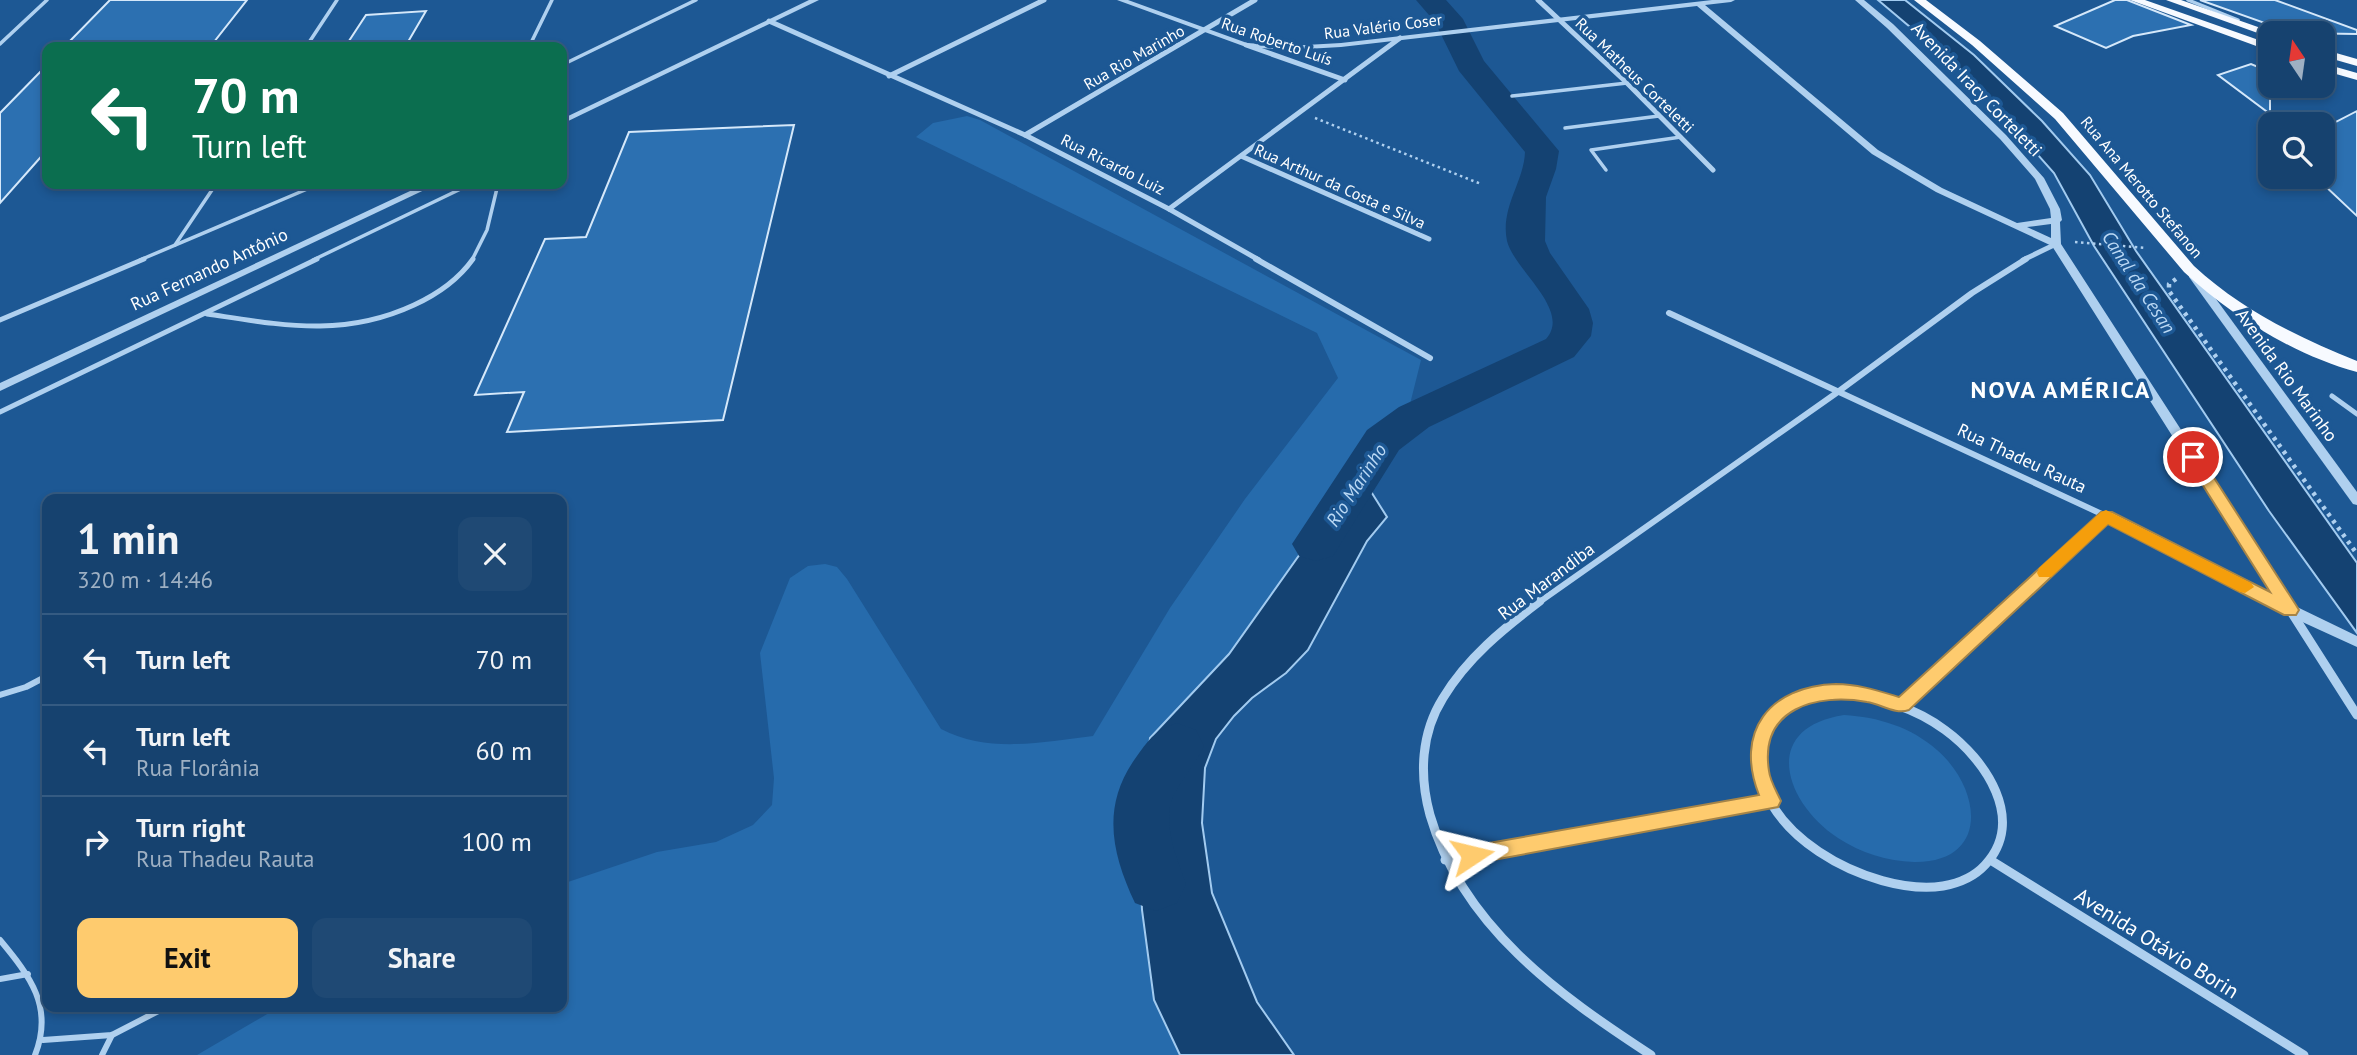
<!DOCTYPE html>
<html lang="en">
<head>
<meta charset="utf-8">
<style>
  :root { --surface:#16426f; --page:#1f4974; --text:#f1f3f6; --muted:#9eb0c3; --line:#355b82; --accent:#fecb6e }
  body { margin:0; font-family:"PT Sans",sans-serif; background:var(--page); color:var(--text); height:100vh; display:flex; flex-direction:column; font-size:26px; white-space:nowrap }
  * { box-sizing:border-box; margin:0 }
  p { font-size:23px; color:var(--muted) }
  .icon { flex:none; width:38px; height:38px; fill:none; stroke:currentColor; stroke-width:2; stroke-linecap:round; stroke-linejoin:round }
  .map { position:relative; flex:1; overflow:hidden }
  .panel { position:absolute; left:42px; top:494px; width:525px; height:518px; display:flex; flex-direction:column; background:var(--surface); border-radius:14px; box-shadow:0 4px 10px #0003,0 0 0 2px var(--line) }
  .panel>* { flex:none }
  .guide { position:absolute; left:42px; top:42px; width:525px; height:147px; border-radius:14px; box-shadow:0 4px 10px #0003,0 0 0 2px var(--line); background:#0b6e4f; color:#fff; overflow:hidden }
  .needle { width:46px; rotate:347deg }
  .buttons { position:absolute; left:2258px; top:21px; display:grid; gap:14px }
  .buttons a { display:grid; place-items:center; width:77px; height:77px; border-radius:14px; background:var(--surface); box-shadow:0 4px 10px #0003,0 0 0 2px var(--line); font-size:35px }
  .pin { position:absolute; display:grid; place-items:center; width:60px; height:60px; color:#fff; margin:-30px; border:4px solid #fff; border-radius:50%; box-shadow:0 2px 7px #0007 }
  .me { position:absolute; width:77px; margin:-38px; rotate:80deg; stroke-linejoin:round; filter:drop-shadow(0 0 5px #0008) }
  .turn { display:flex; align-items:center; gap:24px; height:147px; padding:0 35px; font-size:32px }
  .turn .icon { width:91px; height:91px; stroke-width:2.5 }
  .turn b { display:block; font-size:49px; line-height:60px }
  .round { display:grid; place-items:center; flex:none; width:74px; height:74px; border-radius:14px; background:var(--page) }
  .head { display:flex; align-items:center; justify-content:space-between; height:119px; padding:0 35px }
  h1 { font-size:42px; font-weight:800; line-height:52px }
  .action { display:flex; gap:14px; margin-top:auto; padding:14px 35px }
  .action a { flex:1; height:80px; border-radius:14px; background:var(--accent); color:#111; font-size:28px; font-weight:800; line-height:80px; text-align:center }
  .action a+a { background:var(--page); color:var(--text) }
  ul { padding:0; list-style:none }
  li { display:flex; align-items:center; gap:21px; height:91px; padding:0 35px; border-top:2px solid var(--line) }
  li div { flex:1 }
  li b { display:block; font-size:26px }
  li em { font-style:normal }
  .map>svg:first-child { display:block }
  .green { fill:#266bac }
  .water { fill:#144272; stroke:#a2cbf0; stroke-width:2 }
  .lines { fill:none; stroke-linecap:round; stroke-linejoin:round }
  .river { fill:#144272; fill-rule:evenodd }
  .building { fill:#2c70b1; stroke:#d5e8fa; stroke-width:2 }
  .path-far1 { stroke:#afd0ef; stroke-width:2.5; stroke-dasharray:2.5 3.5; stroke-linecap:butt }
  .path { stroke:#afd0ef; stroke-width:4.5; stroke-dasharray:3.5 5; stroke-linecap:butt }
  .service-far2 { stroke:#afd0ef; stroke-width:3.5 }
  .service-far1 { stroke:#afd0ef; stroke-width:5 }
  .service { stroke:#afd0ef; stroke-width:6 }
  .minor-far2 { stroke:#afd0ef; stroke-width:5 }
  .minor-far1 { stroke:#afd0ef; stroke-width:6 }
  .minor { stroke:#afd0ef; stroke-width:9 }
  .tertiary { fill:#afd0ef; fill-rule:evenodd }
  .primary { fill:#f7faff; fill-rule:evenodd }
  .route { fill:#fecb6e; stroke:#a58448; stroke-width:2 }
  .slow { fill:#f59e0b }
  .labels { text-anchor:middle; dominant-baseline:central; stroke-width:7; stroke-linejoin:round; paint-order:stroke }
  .far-street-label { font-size:16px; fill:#fff; stroke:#1d5894 }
  .street-label { font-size:18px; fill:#fff; stroke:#1d5894 }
  .water-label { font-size:19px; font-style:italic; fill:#bbd9f5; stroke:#1d5894 }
  .near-street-label { font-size:21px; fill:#fff; stroke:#1d5894 }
  .district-label { font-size:24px; font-weight:bold; letter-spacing:2px; fill:#fff; stroke:#1d5894 }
</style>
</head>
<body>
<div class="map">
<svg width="2357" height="1055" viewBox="0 0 2357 1055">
  <rect width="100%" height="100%" fill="#1d5894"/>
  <g class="green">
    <path d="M967,116L980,120L1421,360L1405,424L1322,523L1229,654L1151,738L1154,1000L1180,1055H197L281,1006H562V884L657,852L716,842L753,825L772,805L774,778L760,653L790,578L808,566L825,564L837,567L847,579L941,729C990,754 1041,742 1093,736L1170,608L1245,499L1338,378L1317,333L916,137L933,123Z"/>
    <path d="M1844,715C1878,717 1911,727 1937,750C1982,789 1990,863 1914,862C1887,861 1861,853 1838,838C1784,802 1760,728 1844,715Z"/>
  </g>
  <g class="water">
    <polygon points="1878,0 1905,0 1974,55 2042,121 2090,175 2136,251 2357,563 2357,633 2269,511 2094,246 2054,173 1967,75"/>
    <polygon points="1350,490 1370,490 1387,517 1367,541 1308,650 1286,673 1252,698 1234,716 1216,739 1205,768 1202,823 1212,893 1257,1002 1294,1055 1180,1055 1154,1000 1142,910 1139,841 1150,738 1229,654 1322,523"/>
  </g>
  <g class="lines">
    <g class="river">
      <path d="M1416,0H1446L1463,19L1484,61L1559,151L1556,169L1546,197L1545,241L1550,253L1589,309L1593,323L1591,336L1574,357L1429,427L1399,450L1333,556L1316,561L1299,556L1292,544L1367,430L1399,407L1546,339C1572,310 1514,270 1507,241C1500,208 1524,182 1525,152L1459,71L1435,22Z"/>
      <path d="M1177,723L1196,730L1204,746C1196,763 1184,776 1175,793C1160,819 1177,859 1186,884L1177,903L1156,911L1135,903C1111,852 1101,805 1137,756C1150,738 1156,730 1177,723Z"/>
    </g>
  </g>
  <g class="building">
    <polygon points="110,0 247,0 210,47 64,47"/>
    <polygon points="2115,0 2127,0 2191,25 2133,36 2106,48 2055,26"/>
    <polygon points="2200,0 2275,0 2357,30 2357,34 2293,33"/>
    <polygon points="426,11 405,47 345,47 366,15"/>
    <polygon points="2270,63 2270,114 2218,75 2251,64 2258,67"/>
    <polygon points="47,65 47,150 0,203 0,113"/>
    <polygon points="2357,111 2357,216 2322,183 2322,129"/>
    <polygon points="794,125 723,420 507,432 524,392 475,395 545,239 586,237 629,132"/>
  </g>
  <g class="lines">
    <g class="path-far1">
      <polyline points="1315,118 1481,184"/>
      <polyline points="2075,242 2146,248"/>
    </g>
    <polyline class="path" points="2176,279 2169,284 2169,291 2357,554"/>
    <g class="service-far2">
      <polyline points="2188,0 2238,20"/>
      <polyline points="0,44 47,0"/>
      <polyline points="306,47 337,0"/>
      <polyline points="529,47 552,0"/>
      <polyline points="562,65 696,0"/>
      <polyline points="1512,96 1627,83"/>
      <polyline points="1565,128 1659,116"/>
      <polyline points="1606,170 1591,150 1681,137"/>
      <polyline points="175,245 216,184"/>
      <polyline points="140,260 319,184"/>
      <polyline points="313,260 471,184"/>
      <polyline points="472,260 487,230 498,184"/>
    </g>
    <g class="service-far1">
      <path d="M207,314C282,325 343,338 414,305C438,294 458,280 473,259"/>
      <polyline points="0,320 144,259"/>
      <polyline points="2332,396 2357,414"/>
      <polyline points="0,412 317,259"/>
    </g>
    <g class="service">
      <polyline points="0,695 26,687 47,676"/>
      <path d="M0,940C30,976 54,1007 35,1055"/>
      <polyline points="0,979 28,974"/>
      <polyline points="43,1040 112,1035 168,1006"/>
      <polyline points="102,1055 112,1035"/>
    </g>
    <g class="minor-far2">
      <polyline points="1538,0 1627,83 1713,170"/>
      <polyline points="769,21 1025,135 1169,209 1259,260"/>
      <polyline points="1246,45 1345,80"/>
      <polyline points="889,76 1044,0"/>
      <polyline points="1025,135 1255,0"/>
      <polyline points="1241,156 1429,239"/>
      <polyline points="1169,209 1400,38"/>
      <polyline points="2023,260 2056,244"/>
    </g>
    <g class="minor-far1">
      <polyline points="1256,259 1430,358"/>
      <polyline points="1669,313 2106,516 2277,603"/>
      <polyline points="1538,603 1835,394 1972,293 2026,259"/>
      <polyline points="2012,603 2106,516"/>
    </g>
    <g class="minor">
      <path d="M1540,601C1503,629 1467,658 1443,698C1421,733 1419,775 1430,815C1462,926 1559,995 1651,1055"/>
      <polyline points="2273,601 2290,610 2357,715"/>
      <path d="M1836,692C1875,696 1913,706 1945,730C1985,759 2027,820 1985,865C1974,877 1960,883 1943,886C1872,897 1743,830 1761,745C1769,706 1800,696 1836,692Z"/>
      <polyline points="1902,705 2014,601"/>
      <polyline points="1445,860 1771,801"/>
      <polyline points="1992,861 2304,1055"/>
    </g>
    <g class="tertiary">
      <polygon points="809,0 819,0 562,124 562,119"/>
      <path d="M1117,0H1128L1247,43L1288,46L1341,43L1712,0H1735L1731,2L1705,5L1878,150L1942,188L2017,223L2051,218L2050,209L2035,179L2000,139L1887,28L1855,0H1864L1893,24L2006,135L2044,178L2060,209L2062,220L2060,222L2061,244L2295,606L2357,636V647L2285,614L2052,246L1936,192L1872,154L1697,6L1341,47L1288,50L1246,47ZM2051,224V238L2027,227Z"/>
      <polygon points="425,184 437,184 0,391 0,383"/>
      <polygon points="2193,272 2197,273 2357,492 2357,505 2353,504 2189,277 2189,273"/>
    </g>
    <g class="primary">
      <path d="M1914,0H1926L1980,41L2063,113L2194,266C2242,310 2297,337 2357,361V372C2296,356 2230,315 2184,272L2055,119L1972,45Z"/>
      <polygon points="2130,0 2145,0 2270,44 2270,51"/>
      <polygon points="2166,0 2181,0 2275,33 2266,36"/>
      <polygon points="2322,49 2357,59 2357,66 2322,56"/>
      <polygon points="2322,63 2357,73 2357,80 2322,70"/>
    </g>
  </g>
  <path class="route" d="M2193,452L2198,453L2296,605L2299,610L2296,615H2284L2108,524L1909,710C1895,715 1881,704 1867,702C1817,693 1759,708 1769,771C1770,781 1777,792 1781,801L1778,807L1472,864L1465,861L1462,855L1465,849L1472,846L1759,795C1734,732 1769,686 1836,684C1858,684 1879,691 1899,697L2101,512H2112L2270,592L2185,457Z"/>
  <polygon class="slow" points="2106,510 2251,583 2254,587 2245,593 2240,592 2108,524 2051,577 2039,577 2037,573 2039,568 2101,512"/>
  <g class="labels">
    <g class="far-street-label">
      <text transform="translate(1383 26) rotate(-7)">Rua Valério Coser</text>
      <text transform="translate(1277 41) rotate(19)">Rua Roberto Luís</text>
      <text transform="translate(1134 57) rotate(-30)">Rua Rio Marinho</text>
      <text transform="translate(1635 75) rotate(44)">Rua Matheus Corteletti</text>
      <text transform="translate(1113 164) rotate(27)">Rua Ricardo Luiz</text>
      <text transform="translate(1340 186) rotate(24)">Rua Arthur da Costa e Silva</text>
      <text transform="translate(2142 187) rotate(50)">Rua Ana Merotto Stefanon</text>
    </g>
    <g class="street-label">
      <text transform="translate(1977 89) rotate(46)">Avenida Iracy Corteletti</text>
      <text transform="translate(209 269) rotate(-25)">Rua Fernando Antônio</text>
      <text transform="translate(2287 375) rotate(54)">Avenida Rio Marinho</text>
      <text transform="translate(2022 458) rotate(25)">Rua Thadeu Rauta</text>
      <text transform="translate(1546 581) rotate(-37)">Rua Marandiba</text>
    </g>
    <g class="water-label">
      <text transform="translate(2139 282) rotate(57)">Canal da Cesan</text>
      <text transform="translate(1356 485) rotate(-57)">Rio Marinho</text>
    </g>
    <g class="near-street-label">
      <text transform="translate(2157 943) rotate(32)">Avenida Otávio Borin</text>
    </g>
    <g class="district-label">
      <text x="2061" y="389">NOVA AMÉRICA</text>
    </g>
  </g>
</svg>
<div class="buttons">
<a><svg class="needle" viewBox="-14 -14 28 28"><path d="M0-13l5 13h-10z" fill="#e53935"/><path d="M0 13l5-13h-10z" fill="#9eb0c3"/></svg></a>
<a><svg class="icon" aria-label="search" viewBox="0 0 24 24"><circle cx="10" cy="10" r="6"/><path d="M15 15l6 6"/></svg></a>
</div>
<div class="pin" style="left:2193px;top:457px;background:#d93025"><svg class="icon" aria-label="arrive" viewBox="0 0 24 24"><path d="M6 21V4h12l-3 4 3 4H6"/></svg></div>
<svg class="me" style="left:1472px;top:855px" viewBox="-20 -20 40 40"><path d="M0-17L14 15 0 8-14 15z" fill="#fecb6e" stroke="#fff" stroke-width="4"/></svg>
<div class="guide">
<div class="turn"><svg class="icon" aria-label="left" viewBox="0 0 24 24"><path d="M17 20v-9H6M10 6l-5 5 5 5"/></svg><div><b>70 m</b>Turn left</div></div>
</div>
<section class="panel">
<div class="head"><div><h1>1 min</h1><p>320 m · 14:46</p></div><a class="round"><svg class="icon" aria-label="close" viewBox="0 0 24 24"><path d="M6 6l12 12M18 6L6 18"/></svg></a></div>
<ul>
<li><svg class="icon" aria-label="left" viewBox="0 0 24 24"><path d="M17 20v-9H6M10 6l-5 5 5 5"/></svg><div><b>Turn left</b></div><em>70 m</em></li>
<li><svg class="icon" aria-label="left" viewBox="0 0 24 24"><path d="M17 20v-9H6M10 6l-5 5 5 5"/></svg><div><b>Turn left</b><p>Rua Florânia</p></div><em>60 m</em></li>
<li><svg class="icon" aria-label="right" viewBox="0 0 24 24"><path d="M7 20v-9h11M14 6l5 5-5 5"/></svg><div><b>Turn right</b><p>Rua Thadeu Rauta</p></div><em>100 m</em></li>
</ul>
<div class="action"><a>Exit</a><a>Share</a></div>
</section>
</div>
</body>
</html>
